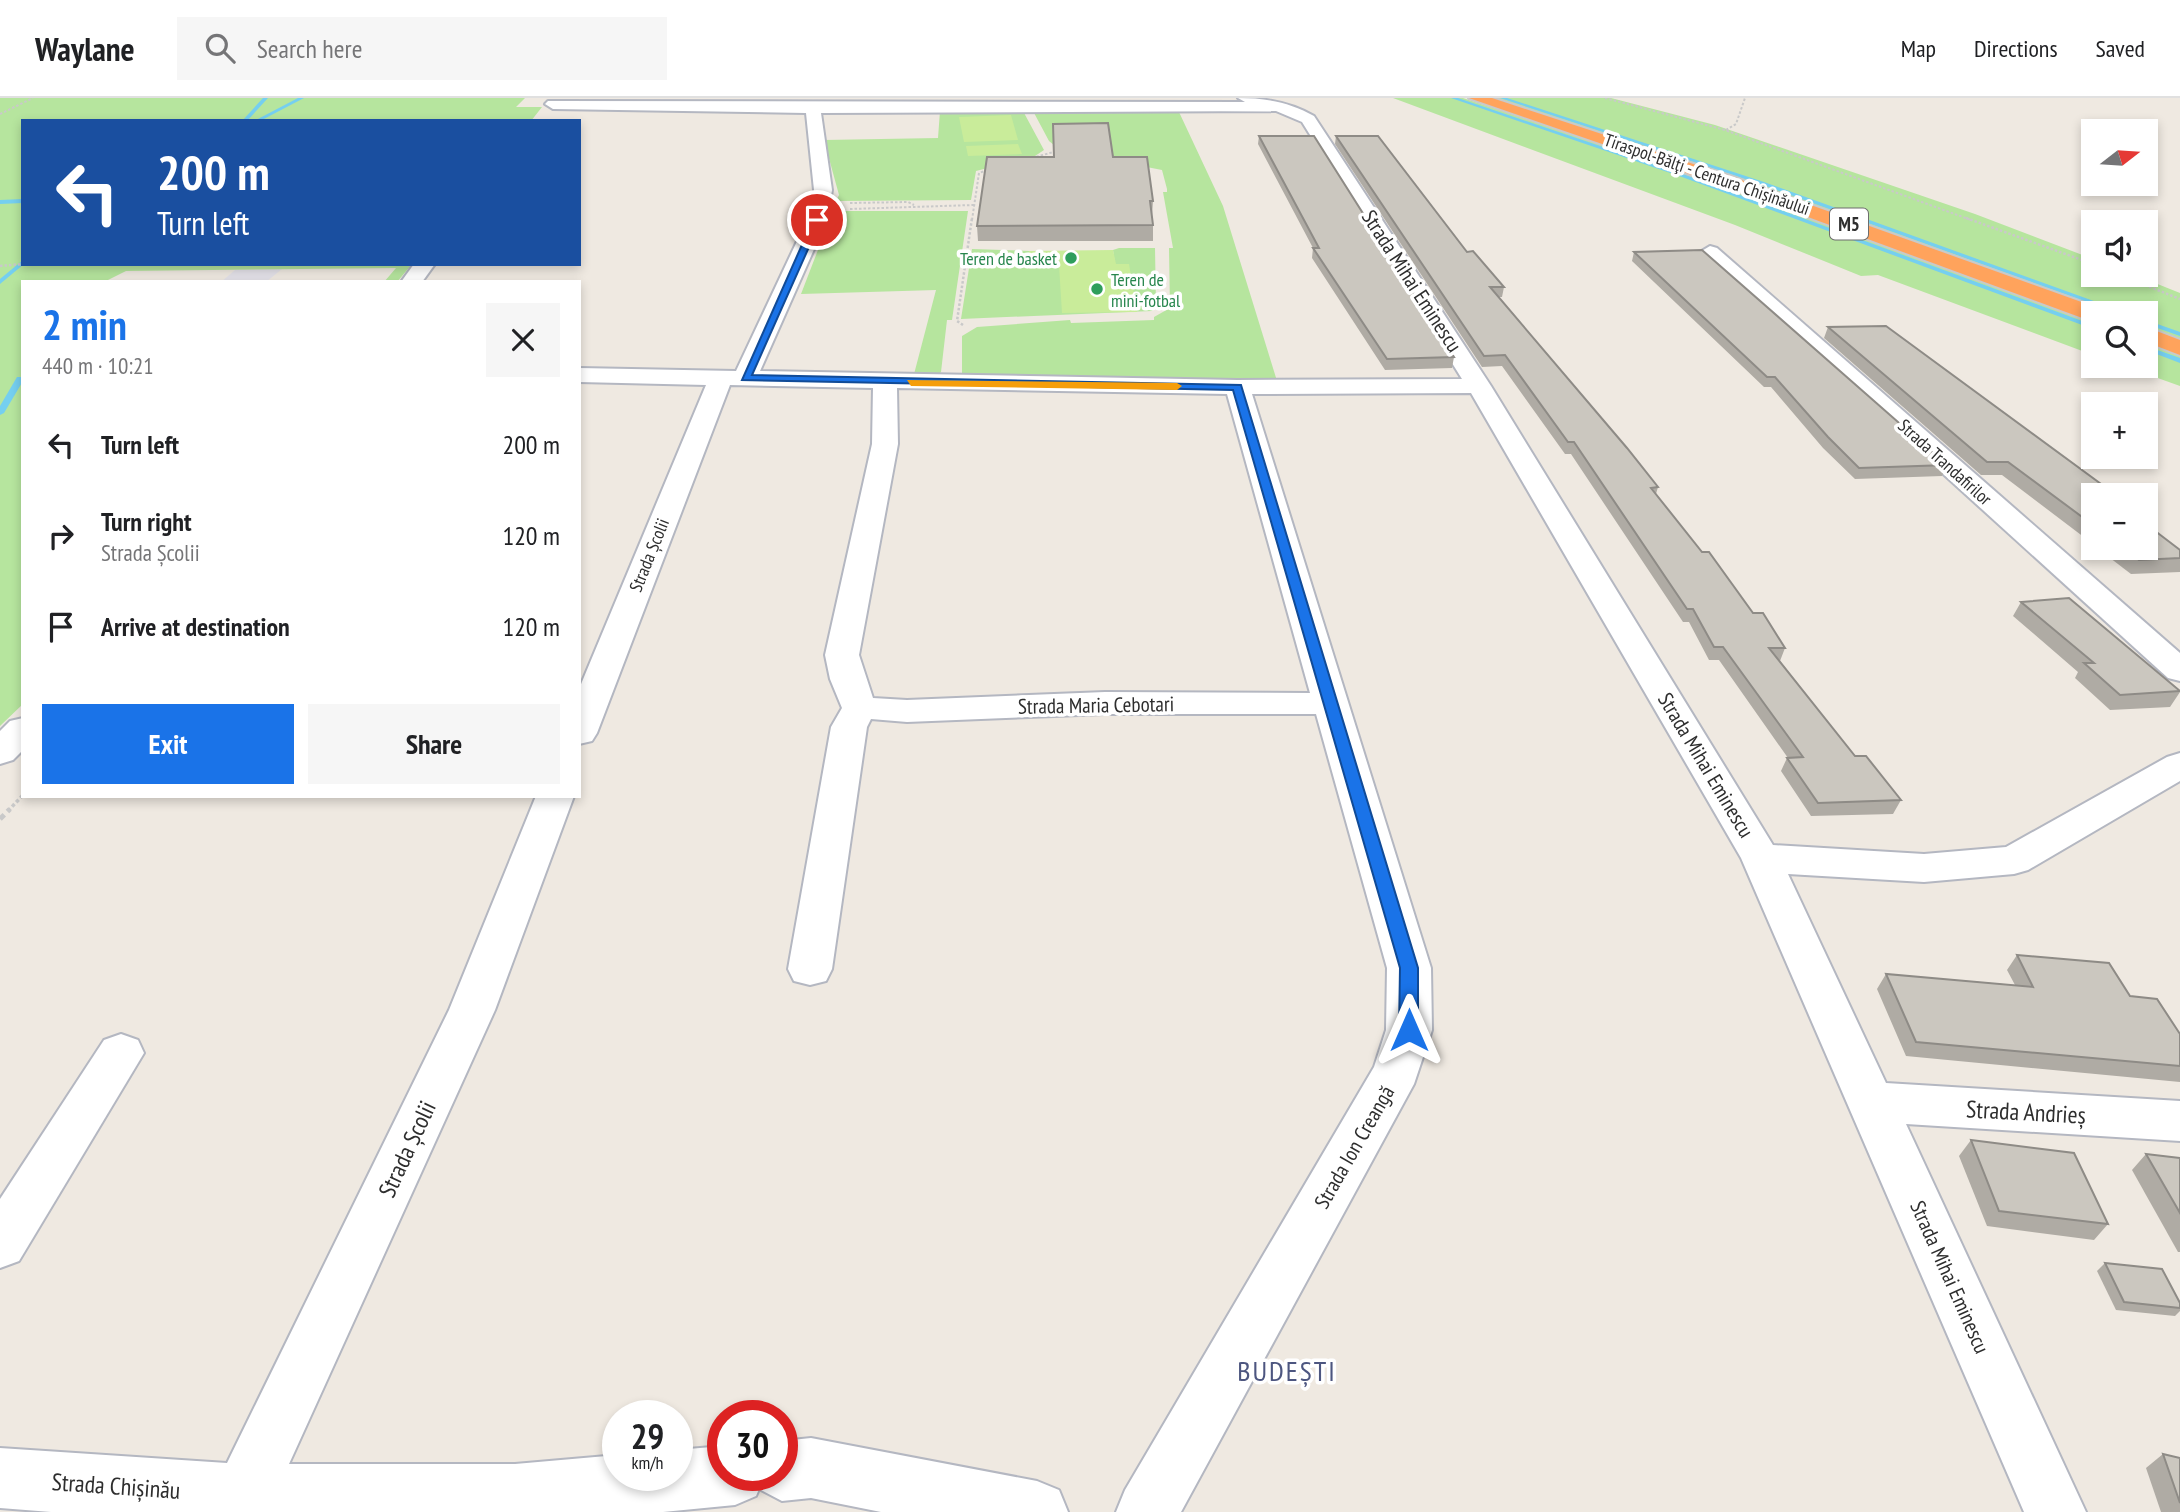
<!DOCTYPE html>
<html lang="en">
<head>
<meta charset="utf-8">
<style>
  :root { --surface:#fff; --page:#f6f6f6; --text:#202124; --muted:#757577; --line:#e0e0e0; --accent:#1a73e8 }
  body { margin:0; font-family:"PT Sans Narrow",sans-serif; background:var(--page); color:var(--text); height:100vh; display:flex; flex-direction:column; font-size:26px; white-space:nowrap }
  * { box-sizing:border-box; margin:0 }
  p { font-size:23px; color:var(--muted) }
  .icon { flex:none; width:38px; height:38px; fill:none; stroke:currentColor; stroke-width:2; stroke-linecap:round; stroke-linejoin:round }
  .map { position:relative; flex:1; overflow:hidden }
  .side { position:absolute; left:21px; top:182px; width:560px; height:518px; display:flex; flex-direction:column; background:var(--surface); border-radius:0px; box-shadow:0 4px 10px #0003 }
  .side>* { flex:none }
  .guide { position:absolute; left:21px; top:21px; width:560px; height:147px; border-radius:0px; box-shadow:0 4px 10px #0003; background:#1a4fa0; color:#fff; overflow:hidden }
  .needle { width:46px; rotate:73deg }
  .buttons { position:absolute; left:2081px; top:21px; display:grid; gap:14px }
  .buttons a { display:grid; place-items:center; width:77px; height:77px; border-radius:0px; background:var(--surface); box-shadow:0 4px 10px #0003; font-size:35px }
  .speed { position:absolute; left:602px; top:1302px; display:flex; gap:14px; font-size:35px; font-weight:700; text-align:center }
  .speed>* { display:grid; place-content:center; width:91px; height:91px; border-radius:50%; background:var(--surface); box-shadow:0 4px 10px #0003; line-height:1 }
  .speed small { font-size:18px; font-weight:400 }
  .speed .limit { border:10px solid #d22; background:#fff; color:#111 }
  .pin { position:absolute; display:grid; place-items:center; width:60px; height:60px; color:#fff; margin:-30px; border:4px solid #fff; border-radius:50%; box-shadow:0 2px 7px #0007 }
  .me { position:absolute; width:77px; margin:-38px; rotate:0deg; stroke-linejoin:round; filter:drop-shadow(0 0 5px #0008) }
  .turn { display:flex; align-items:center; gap:24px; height:147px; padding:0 21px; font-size:32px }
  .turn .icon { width:91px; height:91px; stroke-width:2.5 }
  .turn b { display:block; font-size:49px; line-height:60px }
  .round { display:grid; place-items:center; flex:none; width:74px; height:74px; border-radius:0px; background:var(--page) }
  .headline { display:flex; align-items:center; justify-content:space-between; height:119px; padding:0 21px }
  h1 { font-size:42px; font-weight:800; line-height:52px; color:var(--accent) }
  .action { display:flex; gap:14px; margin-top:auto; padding:14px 21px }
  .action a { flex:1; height:80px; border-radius:0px; background:var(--accent); color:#fff; font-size:28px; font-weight:800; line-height:80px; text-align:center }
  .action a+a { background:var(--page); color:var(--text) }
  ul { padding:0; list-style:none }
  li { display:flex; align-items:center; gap:21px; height:91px; padding:0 21px }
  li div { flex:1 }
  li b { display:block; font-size:26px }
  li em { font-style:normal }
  header { display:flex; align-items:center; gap:42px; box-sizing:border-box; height:98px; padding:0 35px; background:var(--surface); border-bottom:2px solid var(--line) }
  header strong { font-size:33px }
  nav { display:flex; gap:38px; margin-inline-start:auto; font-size:24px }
  .search { width:490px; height:63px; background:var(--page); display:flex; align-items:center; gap:18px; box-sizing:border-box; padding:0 24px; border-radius:0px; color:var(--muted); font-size:26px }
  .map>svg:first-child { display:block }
  .industrial { fill:#e3e1e8 }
  .green { fill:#b6e59e }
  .pitch { fill:#c9ec9a }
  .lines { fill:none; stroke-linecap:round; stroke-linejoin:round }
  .stream { fill:#75cff0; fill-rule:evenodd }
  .minor-casing { stroke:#b4b7c1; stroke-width:4 }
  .highway-casing { stroke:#c9c9c9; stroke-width:4 }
  .path-far3 { stroke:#c9c9c9; stroke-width:2; stroke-dasharray:2.5 2; stroke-linecap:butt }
  .path-far2 { stroke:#c9c9c9; stroke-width:2.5; stroke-dasharray:2.5 2; stroke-linecap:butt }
  .path-far1 { stroke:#c9c9c9; stroke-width:3.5; stroke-dasharray:3.5 2.5; stroke-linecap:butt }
  .path { stroke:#c9c9c9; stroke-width:5; stroke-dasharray:6 4.5; stroke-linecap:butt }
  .minor { fill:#fff; fill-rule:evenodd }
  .highway { fill:#ffa35c; fill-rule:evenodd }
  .wall { fill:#afaba4 }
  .building { fill:#cbc7bf; stroke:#8e8b86; stroke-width:2 }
  .route { fill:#1a73e8; stroke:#114b97; stroke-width:2 }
  .slow { fill:#f59e0b }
  .leisure-dot { fill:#2e9e5b; stroke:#fff; stroke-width:2.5 }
  .labels { text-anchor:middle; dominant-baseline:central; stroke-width:7; stroke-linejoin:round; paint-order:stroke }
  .far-street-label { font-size:18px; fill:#2e2e2e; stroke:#fff }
  .far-leisure-label { font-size:18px; fill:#27864d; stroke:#fff; text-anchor:end }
  .shield { fill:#fff; stroke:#6d6d6d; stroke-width:2 }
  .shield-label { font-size:19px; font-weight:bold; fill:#2e2e2e }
  .street-label { font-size:21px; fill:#2e2e2e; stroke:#fff }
  .near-street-label { font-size:24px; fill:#2e2e2e; stroke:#fff }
  .near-quarter-label { font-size:28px; letter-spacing:2px; fill:#4d5680; stroke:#fff }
</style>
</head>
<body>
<header>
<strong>Waylane</strong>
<div class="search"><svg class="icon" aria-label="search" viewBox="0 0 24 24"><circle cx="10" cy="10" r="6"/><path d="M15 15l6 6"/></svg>Search here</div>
<nav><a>Map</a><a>Directions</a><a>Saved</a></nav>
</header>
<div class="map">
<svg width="2180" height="1414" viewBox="0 0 2180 1414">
  <rect width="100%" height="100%" fill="#efe9e1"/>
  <polygon class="industrial" points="282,171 266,184 221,184 235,172"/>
  <g class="green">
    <polygon points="0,0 525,0 516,9 542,9 531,23 23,23 23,166 412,166 397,184 384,184 396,170 126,173 104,184 23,184 23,606 0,628"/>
    <polygon points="1393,0 1463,0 1705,80 2093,224 2093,257 1878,177 1861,178 1735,127"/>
    <polygon points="1487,0 1611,0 1715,27 1975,116 2093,161 2093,177 2135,177 2180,195 2180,244 2146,231 2146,215 2104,215 1747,85"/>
    <polygon points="940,13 1023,13 1044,52 1035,58 976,73 971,102 836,103 839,97 824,42 938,40"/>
    <polygon points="1033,13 1179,14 1223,108 1277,283 962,280 962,238 977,229 1070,222 1071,225 1154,222 1154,219 1170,210 1169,150 1173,150 1163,94 1167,94 1167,91 1162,72 1060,52 1049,43"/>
    <polygon points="833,113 968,113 952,222 947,222 941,274 935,280 913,280 936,192 801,196"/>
    <polygon points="1119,150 1155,150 1156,208 1152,213 961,221 972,151 1029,153 1029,168 1115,166 1113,152"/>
    <polygon points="2146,244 2180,257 2180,288 2124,268 2146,268"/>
  </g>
  <g class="pitch">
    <polygon points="1011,17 1018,42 964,44 959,19"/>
    <polygon points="1018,46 1022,56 968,58 966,48"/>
    <polygon points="1113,152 1116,166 1129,166 1137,214 1062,215 1059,167 1029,168 1029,153"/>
  </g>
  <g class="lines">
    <g class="stream">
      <polygon points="263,0 268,0 247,23 242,23"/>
      <polygon points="298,0 304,0 260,23 254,23"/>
      <polygon points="1451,0 1458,0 1686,77 2093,227 2093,231 1682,79"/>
      <polygon points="1500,0 1507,0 1764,84 2127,215 2117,215 1760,86"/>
      <polygon points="23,101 23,105 0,106 0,102"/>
      <polygon points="23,162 24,166 0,186 0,181"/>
      <polygon points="2146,222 2180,234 2180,238 2146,226"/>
      <polygon points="2146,248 2180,260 2180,265 2146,252"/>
      <polygon points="17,279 23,279 23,283 4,315 0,317 0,308"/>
    </g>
    <g class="minor-casing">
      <g id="minor">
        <path d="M1238,0C1265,0 1290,4 1314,18L1491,288L1773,747L1924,756L2006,749L2167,659L2180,655V683L2028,772L2014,776L1924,784L1788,776L1886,985L2180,1003V1043L1906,1026L2086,1414H2024L1741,760L1471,295L1252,296L1431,870L1432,932L1414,986L1181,1414H1116L1125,1392L1374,969L1386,932L1387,870L1316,616H1105L907,624L871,621L867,629L832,871L826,883L810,887L794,883L788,871L831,629L842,610L830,581L825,557L872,346L873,290L730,287L597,635L592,643L579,646V591L706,287L579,284V270L736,273L807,122L814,92L806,15L553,11L545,6L548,3L1245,4ZM1276,13L1302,24L1462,281L1237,282L760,273L827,122L832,92L821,15ZM897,290L1227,296L1310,595L1105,594L907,602L873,600L859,557L898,346Z"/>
        <polygon points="1710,148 1717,150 2180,555 2180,583 2168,580 1703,158 1700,154"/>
        <polygon points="414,166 435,166 422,184 401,184"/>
        <polygon points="23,620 23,652 13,662 0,666 0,633 10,623"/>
        <polygon points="536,698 574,698 495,912 289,1366 515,1366 618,1357 618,1377 677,1377 677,1352 723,1348 723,1377 782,1377 782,1343 811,1340 1037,1383 1059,1392 1068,1414 881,1414 811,1400 782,1403 759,1391 756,1398 735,1407 663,1414 51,1414 0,1410 0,1350 227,1365 449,912"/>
        <polygon points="121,936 138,942 144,955 19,1163 0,1170 0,1101 104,942"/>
      </g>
    </g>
    <g class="highway-casing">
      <g id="highway">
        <polygon points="1469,0 1492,0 1733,79 2101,211 2104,215 2093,215 2093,223 2085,221 1721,87"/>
        <polygon points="2146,229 2180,242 2180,257 2146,244"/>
      </g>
    </g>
    <g class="path-far3">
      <polyline points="1605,0 1725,32 1971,122"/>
      <polyline points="0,16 33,0"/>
      <polyline points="1726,32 1736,26 1745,0"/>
      <polyline points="1032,60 1057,53"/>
      <polyline points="850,105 908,104 914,107"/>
      <polyline points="850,111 974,107"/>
      <polyline points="972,122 979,75 990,71"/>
    </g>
    <g class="path-far2">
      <polyline points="1966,120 2093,166"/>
      <polyline points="80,166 320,166"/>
      <polyline points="0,168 23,166"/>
      <polyline points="2120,177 2180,201"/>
      <polyline points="963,227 957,223 972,120"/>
    </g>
    <polyline class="path-far1" points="8,713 23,697"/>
    <polyline class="path" points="0,721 10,711"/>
    <use href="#minor" class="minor"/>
    <use href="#highway" class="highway"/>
  </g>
  <g class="wall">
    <polygon points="1259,38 1454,259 1452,270 1385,272 1312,160 1313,150 1258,46"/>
    <polygon points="1336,38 1467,154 1504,189 1502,199 1499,199 1658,389 1656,396 1702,454 1753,515 1785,550 1780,563 1855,658 1901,702 1893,716 1811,718 1781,673 1787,660 1788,660 1719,562 1709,562 1689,524 1683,524 1571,356 1565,356 1502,268 1482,269 1335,46"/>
    <polygon points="1113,59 1153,103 1152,118 1153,127 1153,143 978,143 977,128"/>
    <polygon points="1634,154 1947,367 1942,378 1855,381 1823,350 1771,289 1764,289 1632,163"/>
    <polygon points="1828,229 2093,397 2093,446 2002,377 1981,377 1824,240"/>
    <polygon points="2097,450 2146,450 2180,452 2180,474 2131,476"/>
    <polygon points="2021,504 2180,593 2180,594 2170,609 2110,612 2075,580 2078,574 2013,518"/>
    <polygon points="2017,857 2130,898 2180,936 2180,984 1906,958 1877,891 1886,876 2015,887 2007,872"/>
    <polygon points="1971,1042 2108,1126 2094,1142 1987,1128 1959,1058"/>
    <polygon points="2146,1056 2180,1060 2180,1154 2178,1154 2132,1072"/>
    <polygon points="2105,1165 2180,1205 2180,1213 2175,1218 2116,1212 2097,1173"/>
    <polygon points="2163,1356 2180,1360 2180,1414 2161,1414 2146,1370"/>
  </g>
  <g class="building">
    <polygon points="1108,25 1113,59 1147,59 1153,103 1150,103 1153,127 977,128 987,59 1054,59 1053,26"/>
    <polygon points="1259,38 1314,38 1454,259 1387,261 1313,150 1319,150"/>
    <polygon points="1336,38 1378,38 1467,154 1473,153 1504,189 1490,189 1627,350 1658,389 1651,390 1702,454 1709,454 1753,515 1763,515 1785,550 1769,550 1855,658 1866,658 1901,702 1818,705 1787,660 1803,659 1723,549 1714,549 1693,511 1687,511 1574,344 1568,344 1505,257 1484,258"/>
    <polygon points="1702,152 1947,367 1859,370 1828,339 1775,279 1767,279 1634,154"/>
    <polygon points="1886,228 2116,397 2093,397 2093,427 2008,364 1987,364 1828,229"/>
    <polygon points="2146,426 2180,452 2180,460 2139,462 2123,450 2146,450"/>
    <polygon points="2069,500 2180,593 2120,597 2084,565 2094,565 2021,504"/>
    <polygon points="2017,857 2109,865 2130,898 2157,901 2180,936 2180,968 1916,944 1886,876 2033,889"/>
    <polygon points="1971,1042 2074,1055 2108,1126 1999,1113"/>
    <polygon points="2146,1056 2180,1060 2180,1115"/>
    <polygon points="2105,1165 2162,1171 2180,1205 2180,1210 2124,1204"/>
    <polygon points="2163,1356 2180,1360 2180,1405"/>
  </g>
  <polygon class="route" points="817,120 821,122 752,277 1241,287 1418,870 1418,932 1416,938 1402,938 1399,932 1400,870 1233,292 742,282 813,122"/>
  <polygon class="slow" points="907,282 1177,285 1182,288 1177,292 911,288"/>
  <g class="leisure-dot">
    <circle cx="1071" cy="160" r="7"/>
    <circle cx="1097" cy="191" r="7"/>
  </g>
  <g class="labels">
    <g class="far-street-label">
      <text transform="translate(1707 76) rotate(19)">Tiraspol-Bălţi - Centura Chișinăului</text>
      <text transform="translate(1945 364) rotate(42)">Strada Trandafirilor</text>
      <text transform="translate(649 457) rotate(-68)">Strada Școlii</text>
    </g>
    <g class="far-leisure-label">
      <text x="1057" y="160">Teren de basket</text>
      <text x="1111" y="181" text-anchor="start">Teren de<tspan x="1111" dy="21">mini-fotbal</tspan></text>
    </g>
    <rect class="shield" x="1830" y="110.5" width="38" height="31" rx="5"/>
    <g class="shield-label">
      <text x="1849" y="126">M5</text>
    </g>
    <g class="street-label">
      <text transform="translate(1412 183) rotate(57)">Strada Mihai Eminescu</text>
      <text transform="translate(1096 607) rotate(-1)">Strada Maria Cebotari</text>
      <text transform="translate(1706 667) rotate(59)">Strada Mihai Eminescu</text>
      <text transform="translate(1354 1049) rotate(-60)">Strada Ion Creangă</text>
      <text transform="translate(1950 1179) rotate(66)">Strada Mihai Eminescu</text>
    </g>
    <g class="near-street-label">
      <text transform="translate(2026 1014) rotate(3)">Strada Andrieș</text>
      <text transform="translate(407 1051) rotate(-65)">Strada Școlii</text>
      <text transform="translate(116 1388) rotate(4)">Strada Chișinău</text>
    </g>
    <g class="near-quarter-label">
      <text x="1287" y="1272">BUDEȘTI</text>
    </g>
  </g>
</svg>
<div class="buttons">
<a><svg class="needle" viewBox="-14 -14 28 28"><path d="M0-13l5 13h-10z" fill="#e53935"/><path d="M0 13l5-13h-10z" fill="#757577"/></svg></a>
<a><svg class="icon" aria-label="sound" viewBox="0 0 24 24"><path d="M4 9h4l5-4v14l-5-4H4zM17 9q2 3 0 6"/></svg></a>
<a><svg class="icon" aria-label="search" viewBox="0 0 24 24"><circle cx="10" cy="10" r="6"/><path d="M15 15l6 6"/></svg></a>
<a>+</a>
<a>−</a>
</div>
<div class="speed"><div>29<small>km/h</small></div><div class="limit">30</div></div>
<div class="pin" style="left:817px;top:122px;background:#d93025"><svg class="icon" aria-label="arrive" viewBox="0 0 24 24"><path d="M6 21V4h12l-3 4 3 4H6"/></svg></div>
<svg class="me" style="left:1409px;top:932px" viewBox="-20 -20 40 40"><path d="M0-17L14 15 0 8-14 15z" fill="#1a73e8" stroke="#fff" stroke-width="4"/></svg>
<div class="guide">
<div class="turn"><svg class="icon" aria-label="left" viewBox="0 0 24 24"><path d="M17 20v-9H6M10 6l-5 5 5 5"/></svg><div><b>200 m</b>Turn left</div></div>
</div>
<section class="side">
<div class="headline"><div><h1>2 min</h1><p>440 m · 10:21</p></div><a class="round"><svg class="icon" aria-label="close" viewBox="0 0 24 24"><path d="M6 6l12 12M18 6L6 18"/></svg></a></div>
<ul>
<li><svg class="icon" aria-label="left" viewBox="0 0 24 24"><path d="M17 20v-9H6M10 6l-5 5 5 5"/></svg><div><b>Turn left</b></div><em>200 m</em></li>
<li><svg class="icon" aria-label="right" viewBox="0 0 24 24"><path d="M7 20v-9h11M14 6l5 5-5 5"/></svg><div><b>Turn right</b><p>Strada Școlii</p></div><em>120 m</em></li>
<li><svg class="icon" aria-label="arrive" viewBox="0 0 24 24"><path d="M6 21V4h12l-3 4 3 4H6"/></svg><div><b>Arrive at destination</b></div><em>120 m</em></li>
</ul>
<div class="action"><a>Exit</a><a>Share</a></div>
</section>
</div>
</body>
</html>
